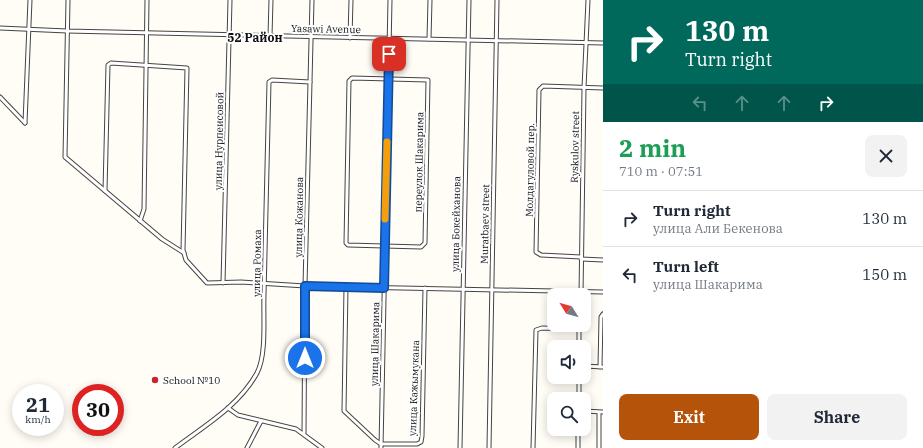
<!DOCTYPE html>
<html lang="en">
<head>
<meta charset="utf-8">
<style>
  :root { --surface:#fff; --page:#f2f2f3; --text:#1f2937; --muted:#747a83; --line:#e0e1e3; --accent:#b45309 }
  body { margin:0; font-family:"IBM Plex Serif",serif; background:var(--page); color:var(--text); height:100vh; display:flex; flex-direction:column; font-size:15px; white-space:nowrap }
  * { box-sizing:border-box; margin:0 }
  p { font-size:13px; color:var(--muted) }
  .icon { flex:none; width:22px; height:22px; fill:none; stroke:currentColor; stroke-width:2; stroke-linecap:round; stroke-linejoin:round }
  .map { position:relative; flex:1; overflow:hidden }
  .details { display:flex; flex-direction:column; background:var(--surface); width:320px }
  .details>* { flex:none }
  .banner { background:#00695c; color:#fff; overflow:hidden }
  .needle { width:26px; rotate:307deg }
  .fabs { position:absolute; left:547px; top:288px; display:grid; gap:8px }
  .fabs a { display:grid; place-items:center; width:44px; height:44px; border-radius:8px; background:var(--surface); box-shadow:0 2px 10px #0003; font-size:20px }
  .speed { position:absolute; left:12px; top:384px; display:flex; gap:8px; font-size:20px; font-weight:700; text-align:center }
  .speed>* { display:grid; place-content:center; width:52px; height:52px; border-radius:50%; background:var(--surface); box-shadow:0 2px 10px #0003; line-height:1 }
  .speed small { font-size:10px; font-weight:400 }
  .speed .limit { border:6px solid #d22; background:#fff; color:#111 }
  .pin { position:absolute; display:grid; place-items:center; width:34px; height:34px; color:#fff; margin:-17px; border-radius:8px; box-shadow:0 2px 6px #0006 }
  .me { position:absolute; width:44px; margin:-22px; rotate:0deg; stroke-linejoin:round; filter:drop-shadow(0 0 3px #0008) }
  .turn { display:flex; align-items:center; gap:14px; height:84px; padding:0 16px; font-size:18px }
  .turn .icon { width:52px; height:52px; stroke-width:2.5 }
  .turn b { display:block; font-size:28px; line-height:34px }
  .lanes { display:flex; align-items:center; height:38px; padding:0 16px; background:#0003; justify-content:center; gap:20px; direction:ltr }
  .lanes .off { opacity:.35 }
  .round { display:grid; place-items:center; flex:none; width:42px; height:42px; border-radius:8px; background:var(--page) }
  .head { display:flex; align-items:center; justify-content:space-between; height:68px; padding:0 16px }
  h1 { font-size:24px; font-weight:800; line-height:30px; color:#1e9e55 }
  .primary-button { display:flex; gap:8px; margin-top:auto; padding:8px 16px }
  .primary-button a { flex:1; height:46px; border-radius:8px; background:var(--accent); color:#fff; font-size:16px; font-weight:800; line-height:46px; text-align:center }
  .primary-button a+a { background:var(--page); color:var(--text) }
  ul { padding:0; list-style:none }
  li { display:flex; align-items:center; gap:12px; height:56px; padding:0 16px; border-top:1px solid var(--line) }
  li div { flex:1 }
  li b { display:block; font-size:15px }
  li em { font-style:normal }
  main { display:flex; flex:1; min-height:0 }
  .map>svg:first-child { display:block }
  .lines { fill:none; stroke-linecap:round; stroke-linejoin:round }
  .minor-casing { stroke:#444; stroke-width:5 }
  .minor { stroke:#fff; stroke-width:3 }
  .route-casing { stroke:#114b97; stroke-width:10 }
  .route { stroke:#1a73e8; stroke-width:7 }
  .slow { stroke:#f59e0b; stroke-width:7 }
  .poi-dot { fill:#c4262e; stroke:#fff; stroke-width:1.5 }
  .labels { text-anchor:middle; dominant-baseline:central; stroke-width:4; stroke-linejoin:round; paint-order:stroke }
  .street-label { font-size:10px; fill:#111; stroke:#fff }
  .poi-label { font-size:10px; fill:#111; stroke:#fff; text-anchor:start }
  .quarter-label { font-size:12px; font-weight:bold; fill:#111; stroke:#fff }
</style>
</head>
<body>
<main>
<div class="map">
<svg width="603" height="448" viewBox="0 0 603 448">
  <rect width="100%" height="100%" fill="#fffdf5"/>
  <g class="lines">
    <g class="minor-casing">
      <g id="minor">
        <polyline points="68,0 65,157 162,239 184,253"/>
        <polyline points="0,28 67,31 603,43"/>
        <polyline points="270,36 271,0"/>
        <polyline points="350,38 351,0"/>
        <polyline points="429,39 430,0"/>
        <polygon points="352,78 428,80 425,243 421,247 348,245 346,243 349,81"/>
        <polyline points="0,97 25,123"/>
        <polyline points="25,123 30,0"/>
        <polyline points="105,191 108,65 111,63 187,68 183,250 186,260 207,283 241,282 305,286 603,292"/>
        <polyline points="140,221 144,209 147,0"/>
        <polyline points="581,257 541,255 536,252 539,90 543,86 603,88"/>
        <polyline points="581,259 603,260"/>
        <polyline points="223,283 230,0"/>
        <polyline points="346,287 344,411 375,440 381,444 417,444 421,442 422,436 425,288"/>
        <polyline points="581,295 584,88 588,0"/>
        <polyline points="579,347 579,325"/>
        <polyline points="584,366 603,367"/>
        <polyline points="600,367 601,317 603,314"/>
        <polyline points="579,399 579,377"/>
        <polyline points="228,408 238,415 296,429 322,448"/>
        <polyline points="584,411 603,412"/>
        <polyline points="304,433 305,286 312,0"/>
        <path d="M175,448C204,426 239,406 257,373C267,354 263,316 264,295C266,224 267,153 269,82L272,80L310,82"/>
        <polyline points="247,448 261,421"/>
        <polyline points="381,448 390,0"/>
        <polyline points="460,448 469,0"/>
        <polyline points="489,448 497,0"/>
        <polyline points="533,448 536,330 542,328 579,329"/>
        <polyline points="578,448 578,429"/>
        <polyline points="599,448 599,413"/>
      </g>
    </g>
    <use href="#minor" class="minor"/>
  </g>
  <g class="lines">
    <g class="route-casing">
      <polyline id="route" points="305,358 305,286 384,288 389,54"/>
    </g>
    <use href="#route" class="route"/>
    <polyline class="slow" points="385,219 387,142"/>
  </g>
  <circle class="poi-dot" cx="155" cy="380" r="4"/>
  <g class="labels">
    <g class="street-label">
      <text transform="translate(326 29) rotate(1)">Yasawi Avenue</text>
      <text transform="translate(219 141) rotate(-89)">улица Нурпеисовой</text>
      <text transform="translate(575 147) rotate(-89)">Ryskulov street</text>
      <text transform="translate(419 162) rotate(-89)">переулок Шакарима</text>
      <text transform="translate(530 170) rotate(-89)">Молдагуловой пер.</text>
      <text transform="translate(299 217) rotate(-89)">улица Кожанова</text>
      <text transform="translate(456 224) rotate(-89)">улица Бокейханова</text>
      <text transform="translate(485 224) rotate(-89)">Muratbaev street</text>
      <text transform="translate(257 263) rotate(-89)">улица Ромаха</text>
      <text transform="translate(375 344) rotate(-89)">улица Шакарима</text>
      <text transform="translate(414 388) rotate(-88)">улица Кажымукана</text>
    </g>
    <g class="poi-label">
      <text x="163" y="380">School №10</text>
    </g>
    <g class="quarter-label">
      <text x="255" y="37">52 Район</text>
    </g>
  </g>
</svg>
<div class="fabs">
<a><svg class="needle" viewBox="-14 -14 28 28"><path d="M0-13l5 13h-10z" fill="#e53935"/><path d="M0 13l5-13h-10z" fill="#747a83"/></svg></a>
<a><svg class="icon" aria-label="sound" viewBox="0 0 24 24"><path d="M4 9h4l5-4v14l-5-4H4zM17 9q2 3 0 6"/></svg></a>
<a><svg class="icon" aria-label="search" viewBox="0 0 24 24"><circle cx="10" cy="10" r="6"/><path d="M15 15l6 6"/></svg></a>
</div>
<div class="speed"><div>21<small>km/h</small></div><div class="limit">30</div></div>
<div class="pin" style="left:389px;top:54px;background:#d93025"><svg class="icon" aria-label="arrive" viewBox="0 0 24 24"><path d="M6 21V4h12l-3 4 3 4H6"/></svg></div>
<svg class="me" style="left:305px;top:358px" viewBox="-20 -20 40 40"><circle r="17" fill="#1a73e8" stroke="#fff" stroke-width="3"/><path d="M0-11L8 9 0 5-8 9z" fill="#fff"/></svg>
</div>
<section class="details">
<div class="banner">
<div class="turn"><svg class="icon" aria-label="right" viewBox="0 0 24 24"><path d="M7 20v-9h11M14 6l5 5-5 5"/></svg><div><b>130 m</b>Turn right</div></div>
<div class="lanes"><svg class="icon off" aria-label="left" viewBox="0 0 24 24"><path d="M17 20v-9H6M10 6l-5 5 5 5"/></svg><svg class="icon off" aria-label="ahead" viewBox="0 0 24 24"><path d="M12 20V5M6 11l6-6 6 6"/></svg><svg class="icon off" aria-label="ahead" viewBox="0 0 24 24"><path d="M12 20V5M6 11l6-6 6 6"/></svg><svg class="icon" aria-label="right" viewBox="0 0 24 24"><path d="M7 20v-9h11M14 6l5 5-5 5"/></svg></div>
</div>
<div class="head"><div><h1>2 min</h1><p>710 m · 07:51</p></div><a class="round"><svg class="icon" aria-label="close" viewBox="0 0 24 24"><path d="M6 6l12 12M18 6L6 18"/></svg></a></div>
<ul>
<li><svg class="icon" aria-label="right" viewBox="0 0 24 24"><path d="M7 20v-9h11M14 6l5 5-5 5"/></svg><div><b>Turn right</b><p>улица Али Бекенова</p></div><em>130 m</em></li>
<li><svg class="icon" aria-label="left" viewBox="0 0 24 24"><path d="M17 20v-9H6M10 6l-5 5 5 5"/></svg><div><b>Turn left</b><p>улица Шакарима</p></div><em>150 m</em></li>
</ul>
<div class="primary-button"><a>Exit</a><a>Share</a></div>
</section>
</main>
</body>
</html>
